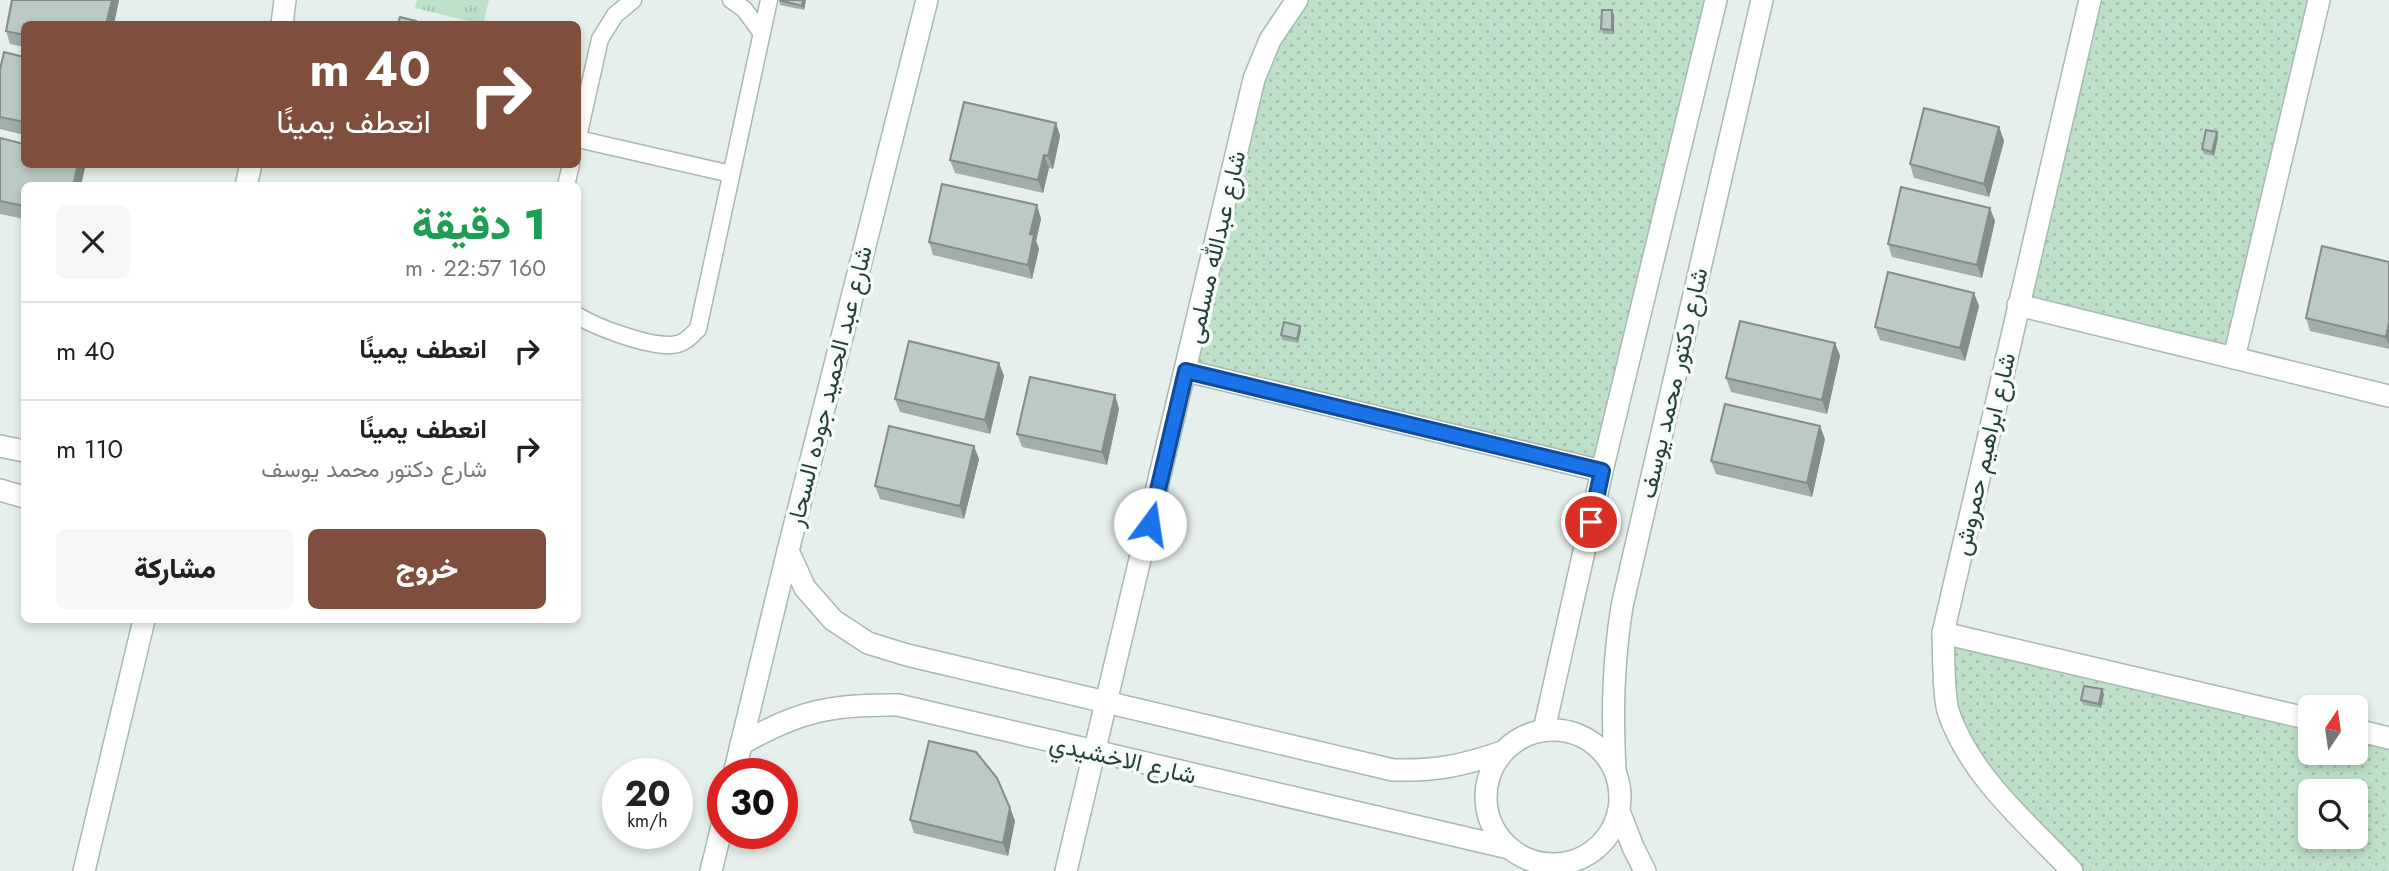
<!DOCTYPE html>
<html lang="ar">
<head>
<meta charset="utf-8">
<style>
  :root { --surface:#fff; --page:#f6f6f6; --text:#222; --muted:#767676; --line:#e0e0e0; --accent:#804e3d }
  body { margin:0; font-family:Jost,Vazirmatn,sans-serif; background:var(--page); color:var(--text); direction:rtl; height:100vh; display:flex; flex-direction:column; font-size:26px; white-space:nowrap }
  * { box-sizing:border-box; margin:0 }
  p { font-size:23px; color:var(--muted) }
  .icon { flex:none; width:38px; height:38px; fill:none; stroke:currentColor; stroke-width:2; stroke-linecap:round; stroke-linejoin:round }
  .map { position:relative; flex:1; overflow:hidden; direction:ltr }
  .side { position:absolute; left:21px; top:182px; width:560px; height:441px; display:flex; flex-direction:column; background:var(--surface); border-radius:10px; box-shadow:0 4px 10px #0003; direction:rtl }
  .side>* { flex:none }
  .hud { position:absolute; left:21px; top:21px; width:560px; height:147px; border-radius:10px; box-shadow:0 4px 10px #0003; direction:rtl; background:#804e3d; color:#fff; overflow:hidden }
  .needle { width:46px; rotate:13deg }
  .controls { position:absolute; left:2298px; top:695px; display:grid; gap:14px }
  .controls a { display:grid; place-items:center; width:70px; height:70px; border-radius:10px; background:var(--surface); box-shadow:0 4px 10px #0003; font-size:35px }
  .speed { position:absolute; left:602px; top:758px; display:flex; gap:14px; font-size:35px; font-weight:700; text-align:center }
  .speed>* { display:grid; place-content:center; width:91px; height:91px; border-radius:50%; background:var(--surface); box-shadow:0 4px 10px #0003; line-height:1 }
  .speed small { font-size:18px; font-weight:400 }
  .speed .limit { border:10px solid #d22; background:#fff; color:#111 }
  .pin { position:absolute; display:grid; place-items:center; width:60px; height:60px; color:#fff; margin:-30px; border:4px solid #fff; border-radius:50%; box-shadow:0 2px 7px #0007 }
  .me { position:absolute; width:77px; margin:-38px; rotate:14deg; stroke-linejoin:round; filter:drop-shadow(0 0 5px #0008) }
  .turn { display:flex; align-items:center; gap:24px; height:147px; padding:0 35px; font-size:32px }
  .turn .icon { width:91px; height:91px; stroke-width:2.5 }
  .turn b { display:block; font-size:49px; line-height:60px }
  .round { display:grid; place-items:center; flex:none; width:74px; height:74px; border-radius:10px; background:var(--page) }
  .head { display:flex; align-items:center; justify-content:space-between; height:119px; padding:0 35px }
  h1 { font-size:42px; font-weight:800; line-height:52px; color:#1e9e55 }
  .action { display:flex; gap:14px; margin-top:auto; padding:14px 35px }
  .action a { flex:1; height:80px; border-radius:10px; background:var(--accent); color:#fff; font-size:28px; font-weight:800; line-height:80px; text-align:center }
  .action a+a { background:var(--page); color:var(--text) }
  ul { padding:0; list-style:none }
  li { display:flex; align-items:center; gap:21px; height:98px; padding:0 35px; border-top:2px solid var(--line) }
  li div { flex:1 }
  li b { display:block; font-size:26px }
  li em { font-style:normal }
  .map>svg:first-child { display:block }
  .grass { fill:url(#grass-tufts) }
  .park { fill:url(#park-dots); fill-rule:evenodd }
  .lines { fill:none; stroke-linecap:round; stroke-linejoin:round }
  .lane-casing { stroke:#a8b8b2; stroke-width:19 }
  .street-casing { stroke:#a8b8b2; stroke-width:24 }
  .secondary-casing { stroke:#a4bbb3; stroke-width:24 }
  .lane { stroke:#fff; stroke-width:16 }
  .street { stroke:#fff; stroke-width:21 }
  .secondary { stroke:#fff; stroke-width:21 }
  .wall { fill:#a1aea9 }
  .shaded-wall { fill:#838d89 }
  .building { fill:#bbcac4; stroke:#838d89; stroke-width:2 }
  .route-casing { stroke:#114b97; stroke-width:18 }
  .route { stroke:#1a73e8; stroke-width:12 }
  .labels { text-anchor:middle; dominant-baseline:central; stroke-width:7; stroke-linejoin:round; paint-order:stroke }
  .street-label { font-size:24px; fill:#24423a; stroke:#f7fbf9 }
</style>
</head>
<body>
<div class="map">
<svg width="2389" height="871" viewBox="0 0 2389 871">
  <defs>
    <pattern id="grass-tufts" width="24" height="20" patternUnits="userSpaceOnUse" patternTransform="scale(1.75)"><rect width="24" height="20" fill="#bfe0c8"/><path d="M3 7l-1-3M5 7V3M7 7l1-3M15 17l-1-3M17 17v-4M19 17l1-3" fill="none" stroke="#a4c1ad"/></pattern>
    <pattern id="park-dots" width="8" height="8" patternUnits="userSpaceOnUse" patternTransform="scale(1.75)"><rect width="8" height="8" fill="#bfe0c8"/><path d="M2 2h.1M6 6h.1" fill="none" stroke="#a4c1ad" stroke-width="1.8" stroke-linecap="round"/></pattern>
  </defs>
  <rect width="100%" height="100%" fill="#e6efeb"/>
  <polygon class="grass" points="417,0 489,0 483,24 480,24 415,8"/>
  <g class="park">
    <polygon points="1297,0 1716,0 1602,471 1187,371 1254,79"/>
    <polygon points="2090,0 2319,0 2234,358 2018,305"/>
    <path d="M1943,633L2310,719V752H2356V730L2389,738V871H2072L1983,776L1948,712ZM2310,791H2356V836H2310Z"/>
  </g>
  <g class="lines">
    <g class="lane-casing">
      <g id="lane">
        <polyline points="731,0 744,9 761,32"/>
        <polyline points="578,137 600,39 615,15 633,0"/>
        <polyline points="578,139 731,174"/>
        <polyline points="566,186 571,164"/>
        <path d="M578,316C598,328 647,346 671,345C683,345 690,337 698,329L769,0"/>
      </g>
    </g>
    <g class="street-casing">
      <g id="street">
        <polyline points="2018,305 2389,396"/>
        <polyline points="2234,358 2319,0"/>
        <polyline points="1187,371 1602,471"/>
        <polyline points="0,446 24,451"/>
        <polyline points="0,490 24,497"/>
        <path d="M788,551L805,588L833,620L868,643L907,655L1393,770C1436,771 1461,766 1502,752"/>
        <polyline points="1943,633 2310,719"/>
        <polyline points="1544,730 1602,471 1716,0"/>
        <polyline points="2356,730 2389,738"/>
        <circle cx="1553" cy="797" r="67"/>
        <path d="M741,744C799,711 831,704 898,705L1509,848"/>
        <path d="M1615,770C1612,712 1613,664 1622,606L1762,0"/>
        <polyline points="1619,811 1633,847 1645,871"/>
        <polyline points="1066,871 1254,79 1270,40 1297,0"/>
        <path d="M2072,871C2027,823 1972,778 1949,714C1943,698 1944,653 1943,633L2090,0"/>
      </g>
    </g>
    <g class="secondary-casing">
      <g id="secondary">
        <polyline points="282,24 285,0"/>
        <polyline points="246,186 251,164"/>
        <polyline points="734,774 788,551 927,0"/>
        <polyline points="84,871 144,620"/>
        <polyline points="711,871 723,822"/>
      </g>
    </g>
    <use href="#lane" class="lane"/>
    <use href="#street" class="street"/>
    <use href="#secondary" class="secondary"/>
  </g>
  <g class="wall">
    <polygon points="12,0 119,0 114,24 24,24 24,47 10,44 6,31"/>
    <polygon points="779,0 806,0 804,10 780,5"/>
    <polygon points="1612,10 1614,15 1614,34 1603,34 1601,29"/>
    <polygon points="24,57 24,135 0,129 0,69"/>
    <polygon points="1056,123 1060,136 1053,169 1049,168 1043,193 955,173 950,160"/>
    <polygon points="1999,127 2004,141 1989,197 1914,178 1910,164"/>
    <polygon points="2217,132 2218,137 2214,156 2204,154 2202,149"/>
    <polygon points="0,138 24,164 83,164 85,168 24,186 24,219 0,214"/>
    <polygon points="1037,205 1041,219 1036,241 1039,249 1032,279 933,255 929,242"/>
    <polygon points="1995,221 1982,278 1892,257 1888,244"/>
    <polygon points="2389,262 2389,349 2310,331 2306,318"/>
    <polygon points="1979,306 1965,361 1880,340 1875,327"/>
    <polygon points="1300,326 1301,330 1298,343 1282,340 1281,335"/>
    <polygon points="1835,343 1840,356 1827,414 1731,392 1726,378"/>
    <polygon points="999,363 1004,376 990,434 900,412 895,399"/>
    <polygon points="1115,395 1119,409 1107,465 1022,447 1017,434"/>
    <polygon points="1825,439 1812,497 1716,474 1711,461"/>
    <polygon points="979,459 964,519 880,499 875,486"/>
    <polygon points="2104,694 2101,708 2083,705 2081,700"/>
    <polygon points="1010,808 1015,821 1008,856 914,833 910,820"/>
  </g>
  <g class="shaded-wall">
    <polygon points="112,0 119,0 114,24 106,24"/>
    <polygon points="803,0 806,0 804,10 802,6"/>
    <polygon points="1612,10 1614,15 1614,34 1612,30"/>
    <polygon points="1056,123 1060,136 1053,169 1048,156"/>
    <polygon points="1999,127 2004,141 1989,197 1984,184"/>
    <polygon points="2217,132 2218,137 2214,156 2212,152"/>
    <polygon points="1044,155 1049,168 1043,193 1038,180"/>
    <polygon points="78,164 83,164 85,168 81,186 73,186"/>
    <polygon points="1037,205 1041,219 1036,241 1039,249 1032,279 1028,265 1030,234"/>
    <polygon points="1990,208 1995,221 1982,278 1977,265"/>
    <polygon points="1974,293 1979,306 1965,361 1960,348"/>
    <polygon points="2389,323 2389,345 2386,337"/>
    <polygon points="1300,326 1301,330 1298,343 1297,339"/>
    <polygon points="1835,343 1840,356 1827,414 1822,400"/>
    <polygon points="999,363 1004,376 990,434 985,420"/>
    <polygon points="1115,395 1119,409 1107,465 1102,452"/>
    <polygon points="1820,426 1825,439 1812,497 1807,483"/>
    <polygon points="974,446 979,459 964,519 960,506"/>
    <polygon points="2102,689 2104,694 2101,708 2099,704"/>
    <polygon points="1010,808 1015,821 1008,856 1003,843"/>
  </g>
  <g class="building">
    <polygon points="12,0 112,0 106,24 24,24 24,35 6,31"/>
    <polygon points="779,0 803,0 802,6"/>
    <polygon points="1602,10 1612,10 1612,30 1601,29"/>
    <polygon points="400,17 416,21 415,24 398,24"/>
    <polygon points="4,52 24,57 24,122 0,117 0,69"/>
    <polygon points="964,102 1056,123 1048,156 1044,155 1038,180 950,160"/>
    <polygon points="1924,108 1999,127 1984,184 1910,164"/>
    <polygon points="2206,130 2217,132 2212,152 2202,149"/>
    <polygon points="0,138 24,144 24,164 78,164 73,186 24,186 24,206 0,201"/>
    <polygon points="942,184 1037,205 1030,234 1034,235 1028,265 929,242"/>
    <polygon points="1901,187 1990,208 1977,265 1888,244"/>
    <polygon points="2322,246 2389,262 2389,323 2386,337 2306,318"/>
    <polygon points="1888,272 1974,293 1960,348 1875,327"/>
    <polygon points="1740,321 1835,343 1822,400 1726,378"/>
    <polygon points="1284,322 1300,326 1297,339 1281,335"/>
    <polygon points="909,341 999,363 985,420 895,399"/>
    <polygon points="1030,377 1115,395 1102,452 1017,434"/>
    <polygon points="1725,404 1820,426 1807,483 1711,461"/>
    <polygon points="889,426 974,446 960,506 875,486"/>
    <polygon points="2084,686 2102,689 2099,704 2081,700"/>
    <polygon points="929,741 976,752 997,778 1010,808 1003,843 910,820"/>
  </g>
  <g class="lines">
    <g class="route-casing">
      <polyline id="route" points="1150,524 1186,371 1602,471 1591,522"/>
    </g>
    <use href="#route" class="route"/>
  </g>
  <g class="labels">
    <g class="street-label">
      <text transform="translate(1215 247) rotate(-77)">شارع عبدالله مسلمى</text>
      <text transform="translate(1673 383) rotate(-77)">شارع دكتور محمد يوسف</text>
      <text transform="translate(829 386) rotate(-76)">شارع عبد الحميد جوده السحار</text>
      <text transform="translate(1984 454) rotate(-77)">شارع ابراهيم حمروش</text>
      <text transform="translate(1123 759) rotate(13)">شارع الاخشيدي</text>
    </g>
  </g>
</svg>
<div class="controls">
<a><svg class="needle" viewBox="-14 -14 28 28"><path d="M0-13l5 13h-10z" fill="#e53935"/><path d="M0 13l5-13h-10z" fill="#767676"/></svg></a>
<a><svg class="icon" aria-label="search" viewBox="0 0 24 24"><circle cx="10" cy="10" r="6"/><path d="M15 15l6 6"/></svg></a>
</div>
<div class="speed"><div>20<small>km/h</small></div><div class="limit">30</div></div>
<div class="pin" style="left:1591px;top:522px;background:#d93025"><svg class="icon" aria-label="arrive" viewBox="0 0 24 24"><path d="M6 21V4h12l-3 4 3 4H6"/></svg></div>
<svg class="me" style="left:1150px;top:524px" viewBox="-20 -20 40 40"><circle r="19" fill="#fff"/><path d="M0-13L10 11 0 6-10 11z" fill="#1a73e8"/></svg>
<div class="hud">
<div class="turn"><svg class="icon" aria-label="right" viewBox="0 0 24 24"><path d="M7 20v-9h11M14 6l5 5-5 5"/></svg><div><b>40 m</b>انعطف يمينًا</div></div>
</div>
<section class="side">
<div class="head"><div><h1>1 دقيقة</h1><p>160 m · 22:57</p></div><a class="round"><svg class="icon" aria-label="close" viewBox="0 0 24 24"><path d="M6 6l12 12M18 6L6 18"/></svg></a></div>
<ul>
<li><svg class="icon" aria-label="right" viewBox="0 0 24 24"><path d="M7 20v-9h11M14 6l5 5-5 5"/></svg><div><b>انعطف يمينًا</b></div><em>40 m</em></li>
<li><svg class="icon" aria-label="right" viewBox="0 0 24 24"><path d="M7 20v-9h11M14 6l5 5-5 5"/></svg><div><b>انعطف يمينًا</b><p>شارع دكتور محمد يوسف</p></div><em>110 m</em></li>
</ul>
<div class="action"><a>خروج</a><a>مشاركة</a></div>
</section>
</div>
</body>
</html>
